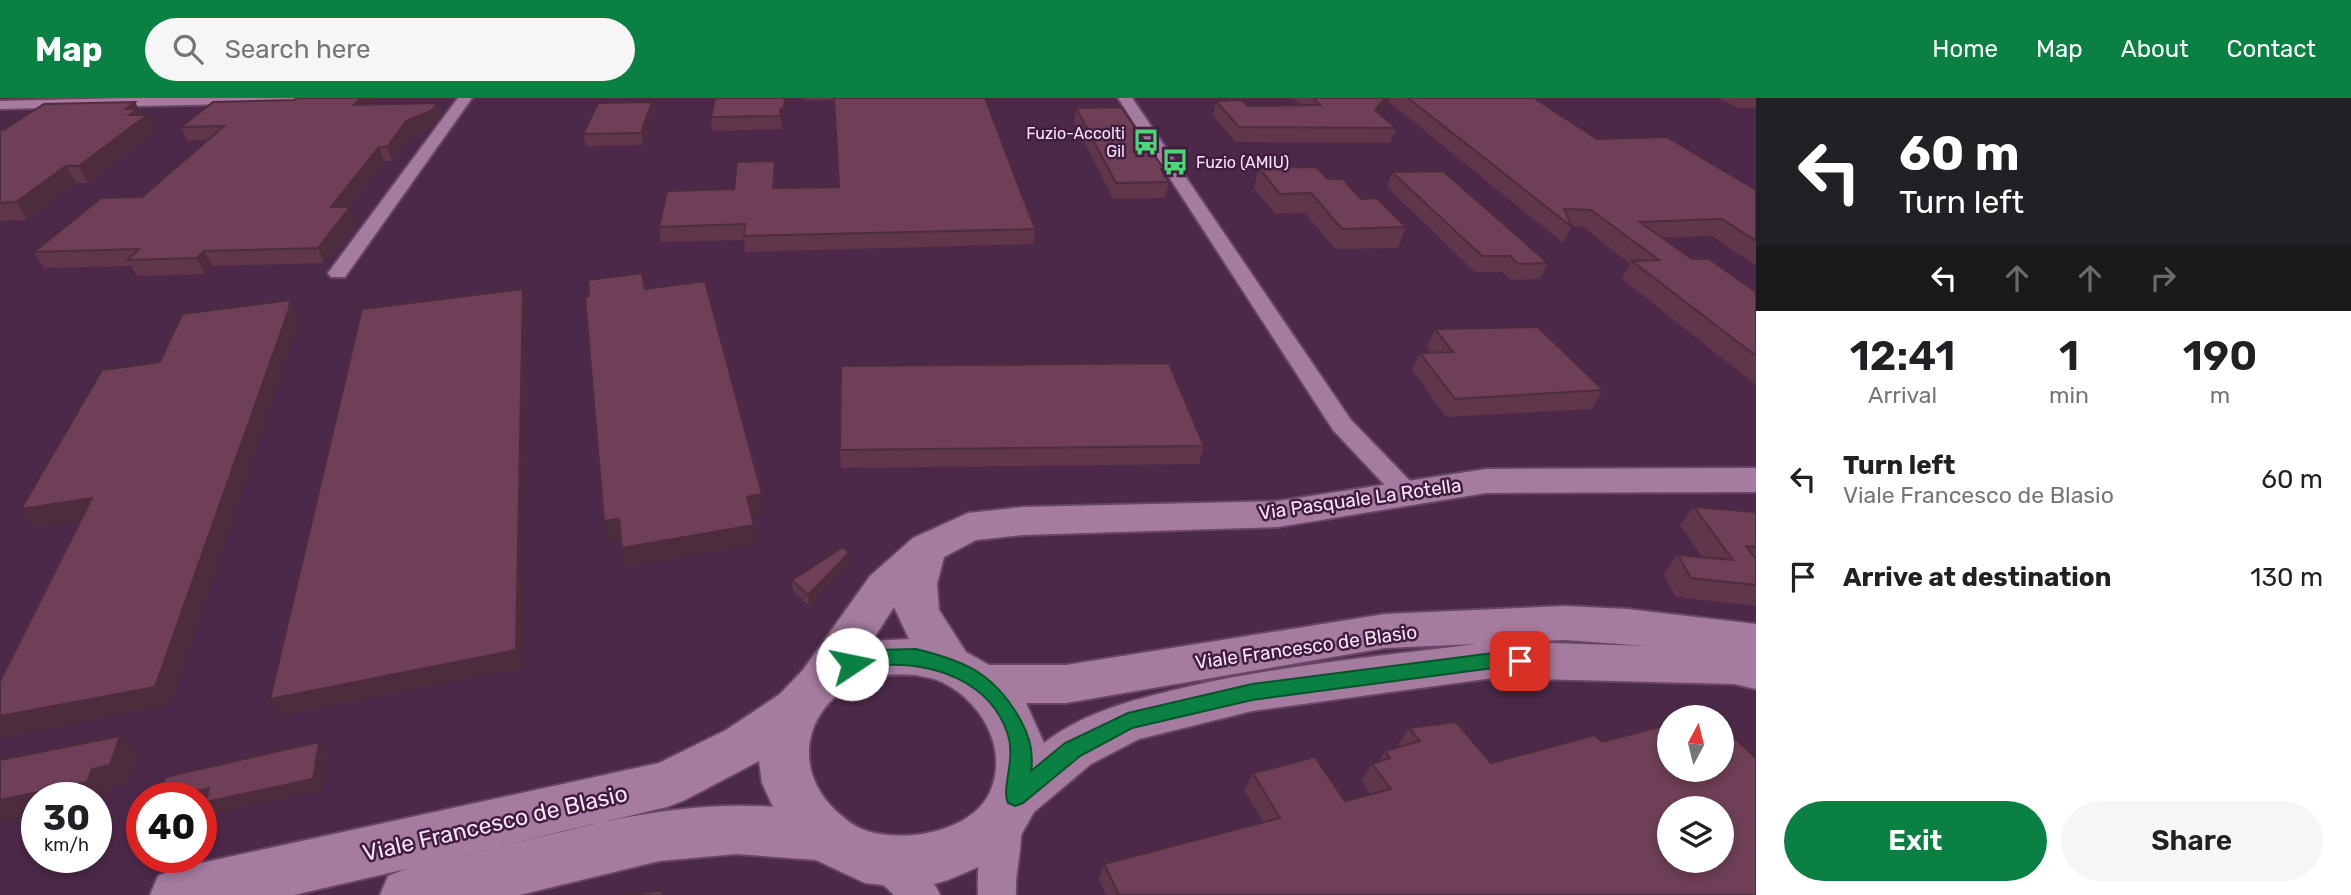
<!DOCTYPE html>
<html lang="en">
<head>
<meta charset="utf-8">
<style>
  :root { --surface:#fff; --page:#f6f6f6; --text:#202124; --muted:#757577; --accent:#0b8043 }
  body { margin:0; font-family:Rubik,sans-serif; background:var(--page); color:var(--text); height:100vh; display:flex; flex-direction:column; font-size:26px; white-space:nowrap }
  * { box-sizing:border-box; margin:0 }
  p { font-size:23px; color:var(--muted) }
  .icon { flex:none; width:38px; height:38px; fill:none; stroke:currentColor; stroke-width:2; stroke-linecap:round; stroke-linejoin:round }
  .map { position:relative; flex:1; overflow:hidden }
  .side { display:flex; flex-direction:column; background:var(--surface); width:595px }
  .side>* { flex:none }
  .banner { background:#202124; color:#fff; overflow:hidden }
  .needle { width:46px; rotate:7deg }
  .buttons { position:absolute; left:1657px; top:607px; display:grid; gap:14px }
  .buttons a { display:grid; place-items:center; width:77px; height:77px; border-radius:50%; background:var(--surface); box-shadow:0 4px 10px #0003; font-size:35px }
  .speed { position:absolute; left:21px; top:684px; display:flex; gap:14px; font-size:35px; font-weight:700; text-align:center }
  .speed>* { display:grid; place-content:center; width:91px; height:91px; border-radius:50%; background:var(--surface); box-shadow:0 4px 10px #0003; line-height:1 }
  .speed small { font-size:18px; font-weight:400 }
  .speed .limit { border:10px solid #d22; background:#fff; color:#111 }
  .pin { position:absolute; display:grid; place-items:center; width:60px; height:60px; color:#fff; margin:-30px; border-radius:14px; box-shadow:0 4px 10px #0006 }
  .me { position:absolute; width:77px; margin:-38px; rotate:79deg; stroke-linejoin:round; filter:drop-shadow(0 0 5px #0008) }
  .turn { display:flex; align-items:center; gap:24px; height:147px; padding:0 28px; font-size:32px }
  .turn .icon { width:91px; height:91px; stroke-width:2.5 }
  .turn b { display:block; font-size:49px; line-height:60px }
  .lanes { display:flex; align-items:center; height:66px; padding:0 28px; background:#0003; justify-content:center; gap:35px; direction:ltr }
  .lanes .off { opacity:.35 }
  .eta { display:flex; justify-content:space-evenly; align-items:center; height:119px; text-align:center }
  .eta b { font-size:42px; font-weight:600; line-height:49px }
  .button { display:flex; gap:14px; margin-top:auto; padding:14px 28px }
  .button a { flex:1; height:80px; border-radius:42px; background:var(--accent); color:#fff; font-size:28px; font-weight:600; line-height:80px; text-align:center }
  .button a+a { background:var(--page); color:var(--text) }
  ul { padding:0; list-style:none }
  li { display:flex; align-items:center; gap:21px; height:98px; padding:0 28px }
  li div { flex:1 }
  li b { display:block; font-size:26px }
  li em { font-style:normal }
  header { display:flex; align-items:center; gap:42px; box-sizing:border-box; height:98px; padding:0 35px; background:var(--accent); color:#fff }
  header strong { font-size:33px }
  nav { display:flex; gap:38px; margin-inline-start:auto; font-size:24px }
  .search { width:490px; height:63px; background:var(--page); display:flex; align-items:center; gap:18px; box-sizing:border-box; padding:0 24px; border-radius:38px; color:var(--muted); font-size:26px }
  main { display:flex; flex:1; min-height:0 }
  .map>svg:first-child { display:block }
  .lines { fill:none; stroke-linecap:round; stroke-linejoin:round }
  .street-casing { stroke:#664663; stroke-width:4 }
  .secondary-casing { stroke:#664663; stroke-width:4 }
  .street { fill:#a57ba0; fill-rule:evenodd }
  .secondary { fill:#a57ba0; fill-rule:evenodd }
  .wall { fill:#5f364a }
  .shaded-wall { fill:#4d2c3c }
  .building { fill:#6e3f56; stroke:#4d2c3c; stroke-width:2; fill-rule:evenodd }
  .route { fill:#0b8043; stroke:#07532c; stroke-width:2 }
  .labels { text-anchor:middle; dominant-baseline:central; stroke-width:5; stroke-linejoin:round; paint-order:stroke }
  .far-poi-label { font-size:16px; fill:#fbe4f8; stroke:#411e3f; text-anchor:end }
  .street-label { font-size:19px; fill:#fbe4f8; stroke:#411e3f }
  .near-street-label { font-size:23px; fill:#fbe4f8; stroke:#411e3f }
</style>
</head>
<body>
<header>
<strong>Map</strong>
<div class="search"><svg class="icon" aria-label="search" viewBox="0 0 24 24"><circle cx="10" cy="10" r="6"/><path d="M15 15l6 6"/></svg>Search here</div>
<nav><a>Home</a><a>Map</a><a>About</a><a>Contact</a></nav>
</header>
<main>
<div class="map">
<svg width="1756" height="797" viewBox="0 0 1756 797">
  <rect width="100%" height="100%" fill="#4c2949"/>
  <g class="lines">
    <g class="street-casing">
      <g id="street">
        <polygon points="126,0 335,0 328,4 0,11 0,3"/>
        <polygon points="458,0 472,0 345,179 331,179 328,175 331,171"/>
        <polygon points="1118,0 1132,0 1351,322 1415,388 1419,394 1415,400 1406,403 1397,400 1333,332"/>
        <path d="M1004,705L1017,710C1028,735 1014,770 1016,797H978C977,769 980,736 991,710Z"/>
        <path d="M888,748C909,757 931,776 940,797H894L875,779L869,766L875,753Z"/>
      </g>
    </g>
    <g class="secondary-casing">
      <path id="secondary" d="M1756,370V394L1486,395L1278,429L1023,437L976,442L944,459L937,486L939,512L966,554L989,567H1066L1385,516L1565,508L1627,511L1756,526V591L1734,586L1493,580L1252,613L1139,641L1091,666L1034,714L1021,737L990,764L948,782L923,789L909,790L865,785L816,762L737,756L659,763L520,797H380L388,778L406,771L294,797H150L158,778L178,770L659,665L726,632L780,596L803,572L870,478L913,440L968,415L1023,409L1278,403L1486,371ZM894,509L909,541L872,543ZM1565,542L1647,548L1513,544ZM1476,546C1381,558 1285,567 1191,588C1140,600 1087,612 1044,645L1026,605H1066L1385,550ZM916,577C923,579 930,579 937,582C979,599 1010,649 990,694C972,734 905,745 867,733C855,729 846,722 836,713C788,668 807,601 868,580C883,575 901,577 916,577ZM759,663L762,685L773,709C662,700 551,738 443,762L667,709L685,702Z"/>
    </g>
    <use href="#street" class="street"/>
    <use href="#secondary" class="secondary"/>
  </g>
  <g class="wall">
    <polygon points="297,0 377,0 372,6 437,5 441,18 435,27 411,37 392,63 384,63 349,109 356,124 324,165 212,168 205,176 137,178 131,168 44,170 34,154 142,99 207,42 187,43 181,29 294,2"/>
    <polygon points="715,0 787,0 785,22 781,25 782,31 712,33 711,19"/>
    <polygon points="802,0 985,0 1035,131 1033,146 745,154 744,142 661,144 659,129 734,91 776,78 775,90 839,89 834,2 806,3"/>
    <polygon points="1293,0 1534,0 1597,41 1756,92 1756,168 1712,138 1662,140 1692,161 1756,194 1756,287 1622,181 1630,166 1582,128 1572,128 1563,145 1389,4 1379,16 1396,30 1390,45 1235,44 1213,17 1216,3 1248,8 1301,7"/>
    <polygon points="1718,0 1756,0 1756,10 1738,10"/>
    <polygon points="135,4 141,17 155,33 88,85 76,85 27,122 0,123 0,32"/>
    <polygon points="652,4 653,15 643,47 586,48 583,36"/>
    <polygon points="1076,10 1164,71 1163,76 1169,84 1165,100 1113,101 1074,24"/>
    <polygon points="1259,70 1361,101 1406,129 1398,150 1335,151 1305,115 1275,116 1254,90"/>
    <polygon points="1392,74 1548,165 1540,181 1511,182 1502,174 1475,174 1387,89"/>
    <polygon points="1435,231 1603,292 1592,311 1446,319 1412,272 1420,255 1431,254 1427,249"/>
    <polygon points="1204,348 1199,366 841,370 840,352"/>
    <polygon points="1694,409 1756,414 1756,508 1676,499 1663,476 1678,457 1702,459 1680,427"/>
    <polygon points="849,455 849,465 809,508 793,493 792,482"/>
    <polygon points="1409,630 1491,665 1756,797 1106,797 1099,782 1104,766 1264,724 1244,692 1253,675 1345,703 1371,696 1361,683 1372,666 1378,664 1385,653 1399,649 1398,647"/>
  </g>
  <g class="shaded-wall">
    <polygon points="360,0 377,0 359,20 354,7"/>
    <polygon points="785,0 787,0 785,22 781,25 780,12"/>
    <polygon points="1385,0 1391,0 1389,4 1370,27 1375,12"/>
    <polygon points="135,4 143,20 147,17 155,33 88,85 79,68 126,11"/>
    <polygon points="652,4 653,15 643,47 641,35"/>
    <polygon points="437,5 441,18 435,27 411,37 392,63 387,49 406,23"/>
    <polygon points="379,49 384,63 337,124 331,109"/>
    <polygon points="775,63 776,78 775,105 773,90"/>
    <polygon points="66,68 76,85 27,122 16,104"/>
    <polygon points="350,109 356,124 324,165 318,150"/>
    <polygon points="204,153 212,168 205,176 197,160"/>
    <polygon points="523,191 527,207 523,570 282,618 270,601"/>
    <polygon points="290,202 298,219 297,228 170,607 0,640 0,618"/>
    <polygon points="762,396 764,415 749,417 747,399"/>
    <polygon points="92,400 105,418 36,429 21,411"/>
    <polygon points="619,421 623,440 609,442 604,423"/>
    <polygon points="754,427 756,446 626,469 622,450"/>
    <polygon points="849,455 849,465 809,508 808,497"/>
    <polygon points="120,638 137,656 127,685 110,689 105,702 96,704 96,700 37,700 37,716 0,724 0,702"/>
    <polygon points="319,644 327,655 321,692 215,715 206,704"/>
    <polygon points="209,690 219,701 201,705 201,700 166,700"/>
  </g>
  <g class="building">
    <polygon points="297,0 360,0 354,7 437,5 431,13 406,23 387,49 379,49 331,109 350,109 318,150 204,153 197,160 128,162 139,151 34,154 101,100 142,99 224,28 181,29 213,4 294,2"/>
    <polygon points="715,0 785,0 784,9 780,12 781,18 711,19"/>
    <polygon points="834,0 985,0 1035,131 744,138 745,126 659,129 667,93 734,91 737,64 775,63 773,90 839,89"/>
    <polygon points="1313,0 1385,0 1375,12 1396,30 1239,29 1216,3 1242,2 1248,8 1320,7"/>
    <polygon points="1408,0 1534,0 1597,41 1667,39 1756,92 1756,143 1722,121 1640,124 1692,161 1709,161 1756,194 1756,258 1632,163 1659,162 1591,112 1564,111 1572,129"/>
    <polygon points="135,4 126,11 138,11 129,17 147,17 79,68 66,68 16,104 0,105 0,32 3,32 44,6"/>
    <polygon points="652,4 641,35 583,36 598,5"/>
    <polygon points="1121,9 1164,71 1161,71 1169,84 1116,85 1076,10"/>
    <polygon points="1316,69 1328,81 1343,81 1361,101 1377,100 1406,129 1342,131 1311,95 1280,96 1259,70"/>
    <polygon points="1443,73 1548,165 1518,166 1510,158 1482,158 1392,74"/>
    <polygon points="642,175 645,191 705,183 762,396 747,399 754,427 622,450 619,421 604,423 585,199 589,198 588,182"/>
    <polygon points="523,191 516,552 270,601 362,211"/>
    <polygon points="290,202 289,211 155,589 0,618 0,583 92,400 21,411 102,272 160,264 182,216"/>
    <polygon points="1538,229 1603,292 1455,301 1420,255 1453,254 1435,231"/>
    <polygon points="1169,265 1204,348 840,352 841,268"/>
    <polygon points="1694,409 1756,414 1756,449 1746,448 1756,461 1756,487 1691,480 1678,457 1733,462"/>
    <polygon points="843,449 849,455 808,497 792,482"/>
    <path d="M1456,624L1491,665L1595,637L1602,644L1670,626V672H1722V633L1726,632L1756,660V797H1119L1104,766L1280,720L1253,675L1315,659L1345,703L1391,691L1372,666L1390,660L1385,653L1420,643L1409,630ZM1670,710H1722V763H1670Z"/>
    <polygon points="120,638 110,667 92,671 87,684 0,702 0,662"/>
    <polygon points="319,644 313,681 206,704 209,690 166,700 159,700 165,679"/>
    <polygon points="662,793 662,797 615,797"/>
  </g>
  <path class="route" d="M916,551C965,563 994,575 1020,621C1029,637 1034,655 1031,673L1065,645L1128,615L1252,586L1493,555L1526,557L1529,563L1526,568L1493,570L1252,602L1132,630L1080,658L1023,705L1015,708L1008,705C1001,691 1016,661 1008,637C991,583 933,564 882,567C869,568 858,576 846,572L843,566L846,561L878,552Z"/>
  <defs>
    <g id="bus-bare" transform="scale(2.1)"><path d="M-5-6H5V4H4V6H2V4H-2V6H-4V4H-5ZM-3.5-4V0h7V-4ZM-3.5 1.2v1.5H-2V1.2ZM2 1.2v1.5H3.5V1.2Z" fill="#4dd676" stroke="#411e3f" stroke-width="2.5" paint-order="stroke"/></g>
  </defs>
  <g fill-rule="evenodd">
    <use href="#bus-bare" x="1146" y="44"/>
    <use href="#bus-bare" x="1175" y="64"/>
  </g>
  <g class="labels">
    <g class="far-poi-label">
      <text x="1125" y="35">Fuzio-Accolti<tspan x="1125" dy="18">Gil</tspan></text>
      <text x="1196" y="64" text-anchor="start">Fuzio (AMIU)</text>
    </g>
    <g class="street-label">
      <text transform="translate(1360 401) rotate(-8)">Via Pasquale La Rotella</text>
      <text transform="translate(1306 549) rotate(-8)">Viale Francesco de Blasio</text>
    </g>
    <g class="near-street-label">
      <text transform="translate(495 725) rotate(-13)">Viale Francesco de Blasio</text>
    </g>
  </g>
</svg>
<div class="buttons">
<a><svg class="needle" viewBox="-14 -14 28 28"><path d="M0-13l5 13h-10z" fill="#e53935"/><path d="M0 13l5-13h-10z" fill="#757577"/></svg></a>
<a><svg class="icon" aria-label="layers" viewBox="0 0 24 24"><path d="M12 4l9 5-9 5-9-5zM3 14l9 5 9-5"/></svg></a>
</div>
<div class="speed"><div>30<small>km/h</small></div><div class="limit">40</div></div>
<div class="pin" style="left:1520px;top:563px;background:#d93025"><svg class="icon" aria-label="arrive" viewBox="0 0 24 24"><path d="M6 21V4h12l-3 4 3 4H6"/></svg></div>
<svg class="me" style="left:852px;top:566px" viewBox="-20 -20 40 40"><circle r="19" fill="#fff"/><path d="M0-13L10 11 0 6-10 11z" fill="#0b8043"/></svg>
</div>
<section class="side">
<div class="banner">
<div class="turn"><svg class="icon" aria-label="left" viewBox="0 0 24 24"><path d="M17 20v-9H6M10 6l-5 5 5 5"/></svg><div><b>60 m</b>Turn left</div></div>
<div class="lanes"><svg class="icon" aria-label="left" viewBox="0 0 24 24"><path d="M17 20v-9H6M10 6l-5 5 5 5"/></svg><svg class="icon off" aria-label="ahead" viewBox="0 0 24 24"><path d="M12 20V5M6 11l6-6 6 6"/></svg><svg class="icon off" aria-label="ahead" viewBox="0 0 24 24"><path d="M12 20V5M6 11l6-6 6 6"/></svg><svg class="icon off" aria-label="right" viewBox="0 0 24 24"><path d="M7 20v-9h11M14 6l5 5-5 5"/></svg></div>
</div>
<div class="eta">
<div><b>12:41</b><p>Arrival</p></div>
<div><b>1</b><p>min</p></div>
<div><b>190</b><p>m</p></div>
</div>
<ul>
<li><svg class="icon" aria-label="left" viewBox="0 0 24 24"><path d="M17 20v-9H6M10 6l-5 5 5 5"/></svg><div><b>Turn left</b><p>Viale Francesco de Blasio</p></div><em>60 m</em></li>
<li><svg class="icon" aria-label="arrive" viewBox="0 0 24 24"><path d="M6 21V4h12l-3 4 3 4H6"/></svg><div><b>Arrive at destination</b></div><em>130 m</em></li>
</ul>
<div class="button"><a>Exit</a><a>Share</a></div>
</section>
</main>
</body>
</html>
